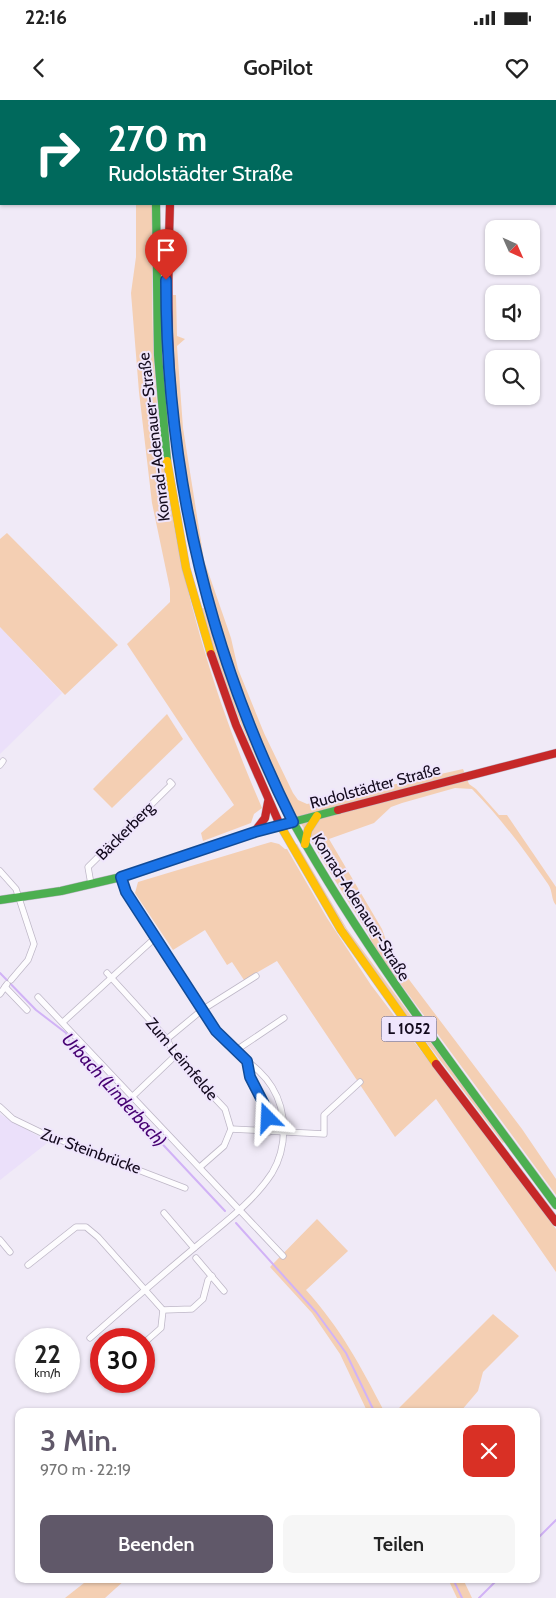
<!DOCTYPE html>
<html lang="de">
<head>
<meta charset="utf-8">
<style>
  :root { --surface:#fff; --page:#f6f6f6; --text:#222; --muted:#767676; --accent:#605869 }
  body { margin:0; font-family:Cabin,sans-serif; background:var(--page); color:var(--text); height:100vh; display:flex; flex-direction:column; font-size:19px; white-space:nowrap }
  * { box-sizing:border-box; margin:0 }
  p { font-size:16px; color:var(--muted) }
  .icon { flex:none; width:28px; height:28px; fill:none; stroke:currentColor; stroke-width:2; stroke-linecap:round; stroke-linejoin:round }
  .map { position:relative; flex:1; overflow:hidden }
  .drawer { position:absolute; left:15px; top:1308px; width:525px; height:175px; display:flex; flex-direction:column; background:var(--surface); border-radius:10px; box-shadow:0 1px 4px #0004 }
  .drawer>* { flex:none }
  .hud { position:absolute; left:0px; top:0px; width:556px; height:105px; box-shadow:0 1px 4px #0004; background:#00695c; color:#fff; overflow:hidden }
  .needle { width:32px; rotate:135deg }
  .buttons { position:absolute; left:485px; top:120px; display:grid; gap:10px }
  .buttons a { display:grid; place-items:center; width:55px; height:55px; border-radius:10px; background:var(--surface); box-shadow:0 1px 4px #0004; font-size:25px }
  .speed { position:absolute; left:15px; top:1228px; display:flex; gap:10px; font-size:25px; font-weight:700; text-align:center }
  .speed>* { display:grid; place-content:center; width:65px; height:65px; border-radius:50%; background:var(--surface); box-shadow:0 1px 4px #0004; line-height:1 }
  .speed small { font-size:12px; font-weight:400 }
  .speed .limit { border:8px solid #d22; background:#fff; color:#111 }
  .pin { position:absolute; display:grid; place-items:center; width:42px; height:42px; color:#fff; margin:-51px -21px; border-radius:50% 50% 50% 0; rotate:-45deg; box-shadow:0 0 5px #0007 }
  .pin .icon { rotate:45deg }
  .me { position:absolute; width:55px; margin:-28px; rotate:339deg; stroke-linejoin:round; filter:drop-shadow(0 0 4px #0008) }
  .turn { display:flex; align-items:center; gap:18px; height:105px; padding:0 25px; font-size:22px }
  .turn .icon { width:65px; height:65px; stroke-width:2.5 }
  .turn b { display:block; font-size:35px; line-height:42px }
  .round { display:grid; place-items:center; flex:none; width:52px; height:52px; border-radius:10px; background:var(--page) }
  .headline { display:flex; align-items:center; justify-content:space-between; height:85px; padding:0 25px }
  h1 { font-size:30px; font-weight:600; line-height:38px; color:var(--accent) }
  .action { display:flex; gap:10px; margin-top:auto; padding:10px 25px }
  .action a { flex:1; height:58px; border-radius:10px; background:var(--accent); color:#fff; font-size:20px; font-weight:600; line-height:58px; text-align:center }
  .action a+a { background:var(--page); color:var(--text) }
  .status { display:flex; justify-content:space-between; align-items:center; height:35px; padding:0 25px; background:var(--surface); direction:ltr }
  .status svg { height:14px; fill:currentColor }
  header { display:flex; justify-content:space-between; align-items:center; height:65px; padding:0 25px; background:var(--surface); font-size:22px; font-weight:600 }
  .map>svg:first-child { display:block }
  .built { fill:#ebe0fa }
  .green { fill:#f4cfb3 }
  .lines { fill:none; stroke-linecap:round; stroke-linejoin:round }
  .stream { stroke:#d1b2f6; stroke-width:2 }
  .street-casing { stroke:#beb7c7; stroke-width:7 }
  .fast-casing { stroke:#beb7c7; stroke-width:9 }
  .slow-casing { stroke:#beb7c7; stroke-width:9 }
  .jam-casing { stroke:#beb7c7; stroke-width:9 }
  .street { stroke:#fdfcfe; stroke-width:5.5 }
  .fast { stroke:#4caf50; stroke-width:8 }
  .slow { stroke:#ffc107; stroke-width:8 }
  .jam { stroke:#c62828; stroke-width:8 }
  .route-casing { stroke:#114b97; stroke-width:12 }
  .route { stroke:#1a73e8; stroke-width:9 }
  .labels { text-anchor:middle; dominant-baseline:central; stroke-width:4; stroke-linejoin:round; paint-order:stroke }
  .shield { fill:#efe5fc; stroke:#554c60; stroke-width:1 }
  .shield-label { font-size:15px; font-weight:bold; fill:#130a1d }
  .street-label { font-size:16px; fill:#130a1d; stroke:#efe5fc }
  .water-label { font-size:18px; font-style:italic; fill:#460072; stroke:#efe5fc }
</style>
</head>
<body>
<div class="status"><b>22:16</b><svg viewBox="0 0 49 12"><path d="M0 12V9h3v3zM5 12V6h3v6zM10 12V3h3v9zM15 12V0h3v12zM26 1h20v11H26zM47 4h2v5h-2z"/></svg></div>
<header><svg class="icon" aria-label="back" viewBox="0 0 24 24"><path d="M15 5l-7 7 7 7"/></svg>GoPilot<svg class="icon" aria-label="heart" viewBox="0 0 24 24"><path d="M12 20l-8-8c-3-5 5-10 8-4 3-6 11-1 8 4z"/></svg></header>
<div class="map">
<svg width="556" height="1498" viewBox="0 0 556 1498">
  <rect width="100%" height="100%" fill="#f0eaf7"/>
  <g class="built">
    <polygon points="0,527 62,593 0,654"/>
    <polygon points="0,1014 36,1035 51,1040 0,1080"/>
  </g>
  <g class="green">
    <path d="M136,104H152C152,171 151,237 157,304C169,443 206,580 262,708L254,714L251,723L203,741L201,733L234,705L127,544L170,502V489L152,403L139,292L131,193L136,157Z"/>
    <path d="M172,195H176L177,236L185,239L177,246L183,328L204,460L231,538L238,569L264,633L293,693L298,700L307,704L463,669L469,684L476,689L499,715H507L556,787V805C551,800 553,791 548,784C525,751 501,718 472,689L455,688L402,703L391,707L374,723L329,739L382,829L392,857L522,1029L556,1079V1095L375,849L368,833C340,789 313,745 287,700C273,675 263,647 252,620C197,485 172,340 172,195Z"/>
    <polygon points="7,433 118,545 65,595 0,527 0,439"/>
    <path d="M201,508H204C224,575 250,640 280,704L278,705C247,641 219,576 201,508Z"/>
    <polygon points="167,614 183,639 112,708 93,689"/>
    <polygon points="271,742 279,744 285,749 287,749 327,818 371,885 556,1129 556,1172 436,999 395,1037 277,861 244,880 232,862 227,865 205,830 173,850 135,793 138,782"/>
    <polygon points="297,744 347,829 504,1042 503,1043 370,868 294,745"/>
    <path d="M317,1119L348,1151L306,1190C341,1229 360,1265 384,1311H367L340,1254L312,1213L270,1167Z"/>
    <polygon points="493,1214 519,1236 483,1272 478,1291 461,1311 396,1311"/>
    <polygon points="89,1479 126,1479 105,1498 65,1498"/>
    <polygon points="448,1479 463,1479 472,1498 457,1498"/>
  </g>
  <g class="lines">
    <g class="stream">
      <polyline points="0,873 36,910 66,933 71,946 88,958 96,973 225,1111"/>
      <polyline points="236,1123 316,1212 346,1253 374,1311"/>
      <polyline points="536,1440 556,1420"/>
      <polyline points="453,1479 462,1498"/>
      <polyline points="479,1498 498,1479"/>
    </g>
    <g class="street-casing">
      <g id="street">
        <polyline points="0,665 3,661"/>
        <polyline points="0,771 16,789 34,844 28,860 11,880"/>
        <polyline points="91,784 88,767 172,684 170,682"/>
        <polyline points="107,873 167,939 175,956 225,1009 231,1029 224,1046 200,1067"/>
        <polyline points="5,887 27,910"/>
        <polyline points="0,894 7,884"/>
        <polyline points="38,897 283,1156"/>
        <polyline points="63,922 155,838"/>
        <polyline points="167,939 202,910 256,876"/>
        <polyline points="235,951 284,918"/>
        <path d="M247,961C252,988 267,1003 269,1032"/>
        <polyline points="133,996 175,956"/>
        <polyline points="0,1007 13,1019 42,1033 185,1088"/>
        <polyline points="231,1029 324,1034 324,1015 360,982"/>
        <polyline points="164,1113 194,1148"/>
        <polyline points="0,1140 10,1152"/>
        <polyline points="196,1158 224,1191"/>
        <polyline points="28,1165 76,1127 86,1127 98,1137 163,1210 161,1228 144,1243"/>
        <polyline points="163,1210 192,1209 203,1199 208,1180 212,1176"/>
        <path d="M90,1238C126,1206 162,1175 199,1144C224,1123 254,1101 272,1073C287,1048 288,1013 272,987C258,964 231,953 216,931C183,887 155,838 126,792L121,777"/>
      </g>
    </g>
    <g class="fast-casing">
      <g id="fast">
        <polyline points="149,0 149,1"/>
        <polyline points="156,104 158,255 167,361"/>
        <path d="M293,722C369,858 464,980 556,1105"/>
        <polyline points="0,800 61,791 121,777 266,729 338,710"/>
      </g>
    </g>
    <g class="slow-casing">
      <g id="slow">
        <polyline points="167,361 186,468 211,554"/>
        <path d="M181,369C192,438 208,506 230,572C247,623 270,673 293,722"/>
        <polyline points="280,725 341,830 436,964"/>
        <polyline points="305,744 308,730 317,716"/>
      </g>
    </g>
    <g class="jam-casing">
      <g id="jam">
        <polyline points="165,0 165,1"/>
        <path d="M170,104C167,193 167,281 181,369"/>
        <polyline points="211,554 236,625 280,725"/>
        <polyline points="338,710 556,653"/>
        <polyline points="255,731 265,718 268,702"/>
        <polyline points="436,964 556,1122"/>
      </g>
    </g>
    <use href="#street" class="street"/>
    <use href="#fast" class="fast"/>
    <use href="#slow" class="slow"/>
    <use href="#jam" class="jam"/>
  </g>
  <g class="lines">
    <g class="route-casing">
      <path id="route" d="M166,180C166,369 208,552 293,722L255,732L121,777L126,792L216,931L247,961L250,977L266,1008L268,1018"/>
    </g>
    <use href="#route" class="route"/>
  </g>
  <g class="labels">
    <rect class="shield" x="381.5" y="916.5" width="55" height="25" rx="4"/>
    <g class="shield-label">
      <text x="409" y="929">L 1052</text>
    </g>
    <g class="street-label">
      <text transform="translate(154 337) rotate(-97)">Konrad-Adenauer-Straße</text>
      <text transform="translate(375 686) rotate(-15)">Rudolstädter Straße</text>
      <text transform="translate(125 731) rotate(-45)">Bäckerberg</text>
      <text transform="translate(361 807) rotate(58)">Konrad-Adenauer-Straße</text>
      <text transform="translate(182 959) rotate(50)">Zum Leimfelde</text>
      <text transform="translate(91 1051) rotate(20)">Zur Steinbrücke</text>
    </g>
    <g class="water-label">
      <text transform="translate(114 990) rotate(48)">Urbach (Linderbach)</text>
    </g>
  </g>
</svg>
<div class="buttons">
<a><svg class="needle" viewBox="-14 -14 28 28"><path d="M0-13l5 13h-10z" fill="#e53935"/><path d="M0 13l5-13h-10z" fill="#767676"/></svg></a>
<a><svg class="icon" aria-label="sound" viewBox="0 0 24 24"><path d="M4 9h4l5-4v14l-5-4H4zM17 9q2 3 0 6"/></svg></a>
<a><svg class="icon" aria-label="search" viewBox="0 0 24 24"><circle cx="10" cy="10" r="6"/><path d="M15 15l6 6"/></svg></a>
</div>
<div class="speed"><div>22<small>km/h</small></div><div class="limit">30</div></div>
<div class="pin" style="left:166px;top:180px;background:#d93025"><svg class="icon" aria-label="arrive" viewBox="0 0 24 24"><path d="M6 21V4h12l-3 4 3 4H6"/></svg></div>
<svg class="me" style="left:268px;top:1018px" viewBox="-20 -20 40 40"><path d="M0-17L14 15 0 8-14 15z" fill="#1a73e8" stroke="#fff" stroke-width="4"/></svg>
<div class="hud">
<div class="turn"><svg class="icon" aria-label="right" viewBox="0 0 24 24"><path d="M7 20v-9h11M14 6l5 5-5 5"/></svg><div><b>270 m</b>Rudolstädter Straße</div></div>
</div>
<section class="drawer">
<div class="headline"><div><h1>3 Min.</h1><p>970 m · 22:19</p></div><a class="round" style="background:#d93025;color:#fff"><svg class="icon" aria-label="close" viewBox="0 0 24 24"><path d="M6 6l12 12M18 6L6 18"/></svg></a></div>
<div class="action"><a>Beenden</a><a>Teilen</a></div>
</section>
</div>
</body>
</html>
